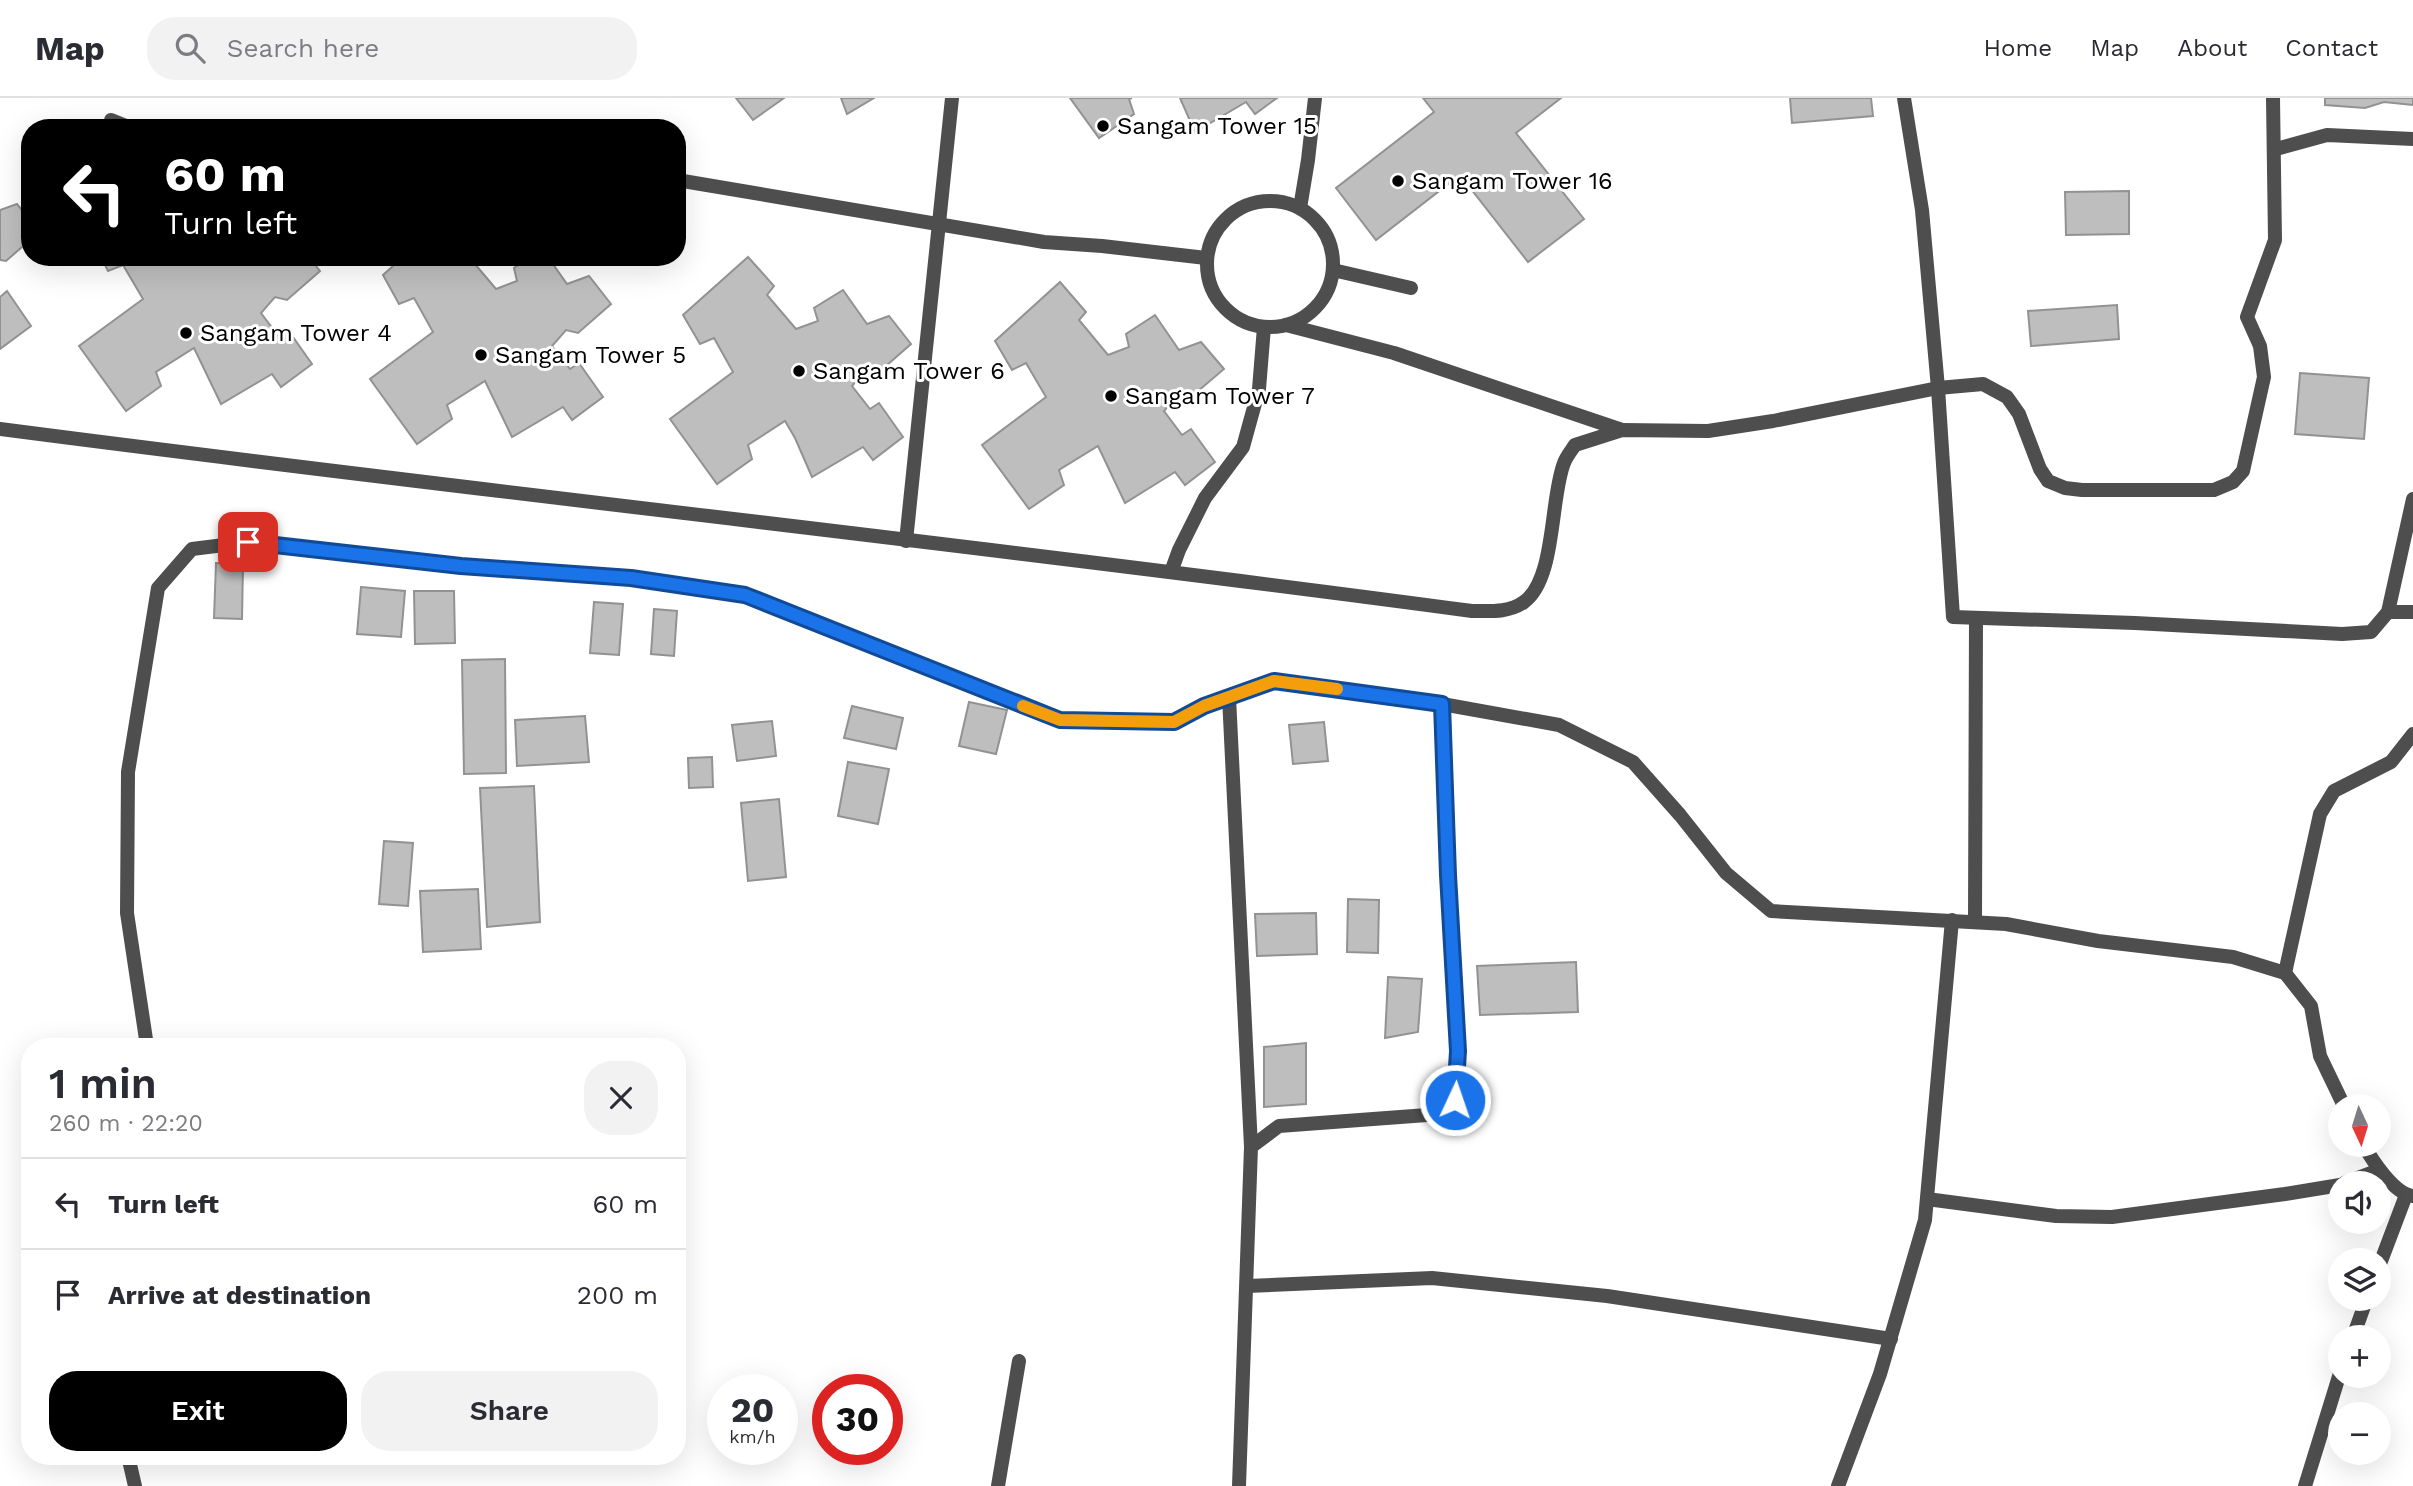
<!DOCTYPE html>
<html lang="en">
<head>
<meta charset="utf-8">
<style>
  :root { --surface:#fff; --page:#f2f2f3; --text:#2b2b33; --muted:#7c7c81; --line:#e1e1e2; --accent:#000 }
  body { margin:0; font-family:"Work Sans",sans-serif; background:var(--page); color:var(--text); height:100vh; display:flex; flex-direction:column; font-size:26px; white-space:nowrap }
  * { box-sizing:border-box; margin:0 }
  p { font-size:23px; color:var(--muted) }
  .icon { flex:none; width:38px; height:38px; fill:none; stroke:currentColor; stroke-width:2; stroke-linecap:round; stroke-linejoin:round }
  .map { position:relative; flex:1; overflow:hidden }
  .details { position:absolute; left:21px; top:940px; width:665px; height:427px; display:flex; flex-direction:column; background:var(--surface); border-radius:28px; box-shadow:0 7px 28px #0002 }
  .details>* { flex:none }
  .banner { position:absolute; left:21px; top:21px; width:665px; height:147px; border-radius:28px; box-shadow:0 7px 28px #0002; background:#000; color:#fff; overflow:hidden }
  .needle { width:46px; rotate:176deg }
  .controls { position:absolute; left:2328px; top:996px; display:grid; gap:14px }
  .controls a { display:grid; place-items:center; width:63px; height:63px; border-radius:50%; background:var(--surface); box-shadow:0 7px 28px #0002; font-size:35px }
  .speed { position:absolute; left:707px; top:1276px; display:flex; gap:14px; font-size:35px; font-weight:700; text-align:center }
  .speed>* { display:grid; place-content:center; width:91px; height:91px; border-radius:50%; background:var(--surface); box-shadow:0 7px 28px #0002; line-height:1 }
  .speed small { font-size:18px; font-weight:400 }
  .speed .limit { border:10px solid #d22; background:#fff; color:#111 }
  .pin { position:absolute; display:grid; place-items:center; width:60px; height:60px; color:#fff; margin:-30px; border-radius:14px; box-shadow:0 4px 10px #0006 }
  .me { position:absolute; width:77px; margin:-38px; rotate:3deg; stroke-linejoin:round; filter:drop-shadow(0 0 5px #0008) }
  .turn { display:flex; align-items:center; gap:24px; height:147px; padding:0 28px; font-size:32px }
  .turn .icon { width:91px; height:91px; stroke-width:2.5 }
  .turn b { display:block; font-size:49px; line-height:60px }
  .round { display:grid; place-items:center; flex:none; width:74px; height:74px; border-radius:28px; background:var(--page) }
  .headline { display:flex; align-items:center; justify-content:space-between; height:119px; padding:0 28px }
  h1 { font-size:42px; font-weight:600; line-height:52px }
  .cta { display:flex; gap:14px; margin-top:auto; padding:14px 28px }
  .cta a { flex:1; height:80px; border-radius:28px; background:var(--accent); color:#fff; font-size:28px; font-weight:600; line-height:80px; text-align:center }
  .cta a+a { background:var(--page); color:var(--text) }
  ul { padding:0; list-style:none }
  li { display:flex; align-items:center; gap:21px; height:91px; padding:0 28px; border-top:2px solid var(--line) }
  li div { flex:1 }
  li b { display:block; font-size:26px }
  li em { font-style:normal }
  header { display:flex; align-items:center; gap:42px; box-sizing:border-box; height:98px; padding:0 35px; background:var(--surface); border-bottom:2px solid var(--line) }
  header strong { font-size:33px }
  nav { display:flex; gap:38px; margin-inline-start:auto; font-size:24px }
  .search { width:490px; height:63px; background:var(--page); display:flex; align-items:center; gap:18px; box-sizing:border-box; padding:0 24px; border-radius:28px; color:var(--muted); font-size:26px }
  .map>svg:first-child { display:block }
  .building { fill:#bebebe; stroke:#929292; stroke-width:2 }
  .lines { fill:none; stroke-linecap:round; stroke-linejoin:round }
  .lane { stroke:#4e4e4e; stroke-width:14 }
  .street { stroke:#4e4e4e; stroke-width:14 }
  .route-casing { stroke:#114b97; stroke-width:18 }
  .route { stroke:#1a73e8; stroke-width:12 }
  .slow { stroke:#f59e0b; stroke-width:12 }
  .poi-dot { fill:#000; stroke:#fff; stroke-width:2.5 }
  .labels { text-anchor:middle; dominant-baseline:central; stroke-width:6; stroke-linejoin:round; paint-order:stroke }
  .poi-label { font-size:24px; fill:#000; stroke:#fff; text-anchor:start }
</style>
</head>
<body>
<header>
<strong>Map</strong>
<div class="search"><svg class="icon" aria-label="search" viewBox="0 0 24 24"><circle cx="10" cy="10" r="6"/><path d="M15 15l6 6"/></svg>Search here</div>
<nav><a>Home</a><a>Map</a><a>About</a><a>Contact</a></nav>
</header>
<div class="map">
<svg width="2413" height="1388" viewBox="0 0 2413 1388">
  <rect width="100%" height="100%" fill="#fff"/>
  <g class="building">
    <polygon points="736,0 784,0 753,22"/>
    <polygon points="841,0 874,0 847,16"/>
    <polygon points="1070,0 1132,0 1129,1 1134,16 1099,40"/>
    <polygon points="1180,0 1277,0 1255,16 1246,4 1195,34"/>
    <polygon points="1423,0 1561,0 1516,35 1584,121 1528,164 1460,77 1376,142 1336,90 1434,14"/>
    <polygon points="1790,0 1871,0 1873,18 1792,25"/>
    <polygon points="2325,0 2413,0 2413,7 2384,4 2365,10 2325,7"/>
    <polygon points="2129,93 2129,136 2066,137 2065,94"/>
    <polygon points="17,106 30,122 30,142 6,163 0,162 0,112"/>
    <polygon points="101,159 309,159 320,173 287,202 275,199 261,215 279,239 288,232 312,266 281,289 272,276 221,306 194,250 156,274 161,288 126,313 79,248 143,201 123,167 108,173"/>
    <polygon points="403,159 469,159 496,191 517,183 514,170 531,159 548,159 567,186 589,178 611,206 578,235 566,232 552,248 570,271 579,265 603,299 572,322 563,309 512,339 485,283 447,307 452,321 417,346 370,281 433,234 414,200 399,206 383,177"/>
    <polygon points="748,159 774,188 767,197 796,231 818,223 814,210 843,192 867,226 889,218 911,246 878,275 865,272 852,288 870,311 879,305 903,339 873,362 863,349 812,379 795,340 785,323 748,347 752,361 717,386 670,321 733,274 714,240 700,246 683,217"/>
    <polygon points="1060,184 1086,214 1079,222 1108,257 1129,249 1126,236 1155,217 1179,252 1201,244 1224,271 1190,300 1178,297 1164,313 1182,337 1191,331 1215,364 1185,387 1175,374 1125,405 1098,348 1059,372 1064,387 1029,411 982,347 1046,299 1026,265 1012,272 995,243"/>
    <polygon points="7,193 31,228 0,251 0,199"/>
    <polygon points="2117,207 2119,241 2031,248 2028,213"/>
    <polygon points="2300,275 2369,280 2364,341 2295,336"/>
    <polygon points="216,465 243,466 242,521 214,520"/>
    <polygon points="361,489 405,493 401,539 357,536"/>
    <polygon points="414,493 454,493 455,545 415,546"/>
    <polygon points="594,504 623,506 619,557 590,555"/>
    <polygon points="654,511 677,513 674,558 651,556"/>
    <polygon points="505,561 506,675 464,676 462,562"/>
    <polygon points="969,604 1007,612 996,656 959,648"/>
    <polygon points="852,608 903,620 896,651 844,640"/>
    <polygon points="585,618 589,664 517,668 515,622"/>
    <polygon points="772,623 776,658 737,663 732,627"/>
    <polygon points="1324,624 1328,663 1293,666 1289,627"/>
    <polygon points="712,659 713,689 689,690 688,660"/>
    <polygon points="848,664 889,671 878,726 838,718"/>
    <polygon points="534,688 540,824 487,829 480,690"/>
    <polygon points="779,701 786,779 748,783 741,705"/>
    <polygon points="384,743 413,745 408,808 379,806"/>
    <polygon points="478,791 481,851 423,854 420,793"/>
    <polygon points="1348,801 1379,802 1378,855 1347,854"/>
    <polygon points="1316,815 1317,856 1257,858 1255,816"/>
    <polygon points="1576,864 1578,914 1480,917 1477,868"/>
    <polygon points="1388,879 1422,881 1418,934 1385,940"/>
    <polygon points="1306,945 1306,1006 1264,1009 1264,949"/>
  </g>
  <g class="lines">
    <g class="lane">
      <polyline points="111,22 131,30"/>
      <polyline points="2276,51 2327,37 2413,41"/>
      <polyline points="677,82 1044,144 1102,148 1206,160"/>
      <circle cx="1270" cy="166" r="63"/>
      <polyline points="1300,110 1308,62 1315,0"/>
      <polyline points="1333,172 1411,190"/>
      <polyline points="1286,227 1394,255 1622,332"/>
      <path d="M0,331C490,395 982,447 1472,513C1489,513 1509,515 1524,504C1556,481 1550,400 1564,365C1566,359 1571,353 1575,347L1622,332L1708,333L1773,323L1938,290L1983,286L2007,299L2019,316L2040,371L2048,383L2065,390L2082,392H2214L2233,384L2243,373L2264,279L2260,248L2247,219L2275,142L2273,0"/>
      <polyline points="906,443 952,0"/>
      <polyline points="1171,474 1179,452 1205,400 1243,349 1259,291 1264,229"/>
    </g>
    <g class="street">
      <polyline points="1904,0 1922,112 1938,290 1953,519 2135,525 2342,536 2371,534 2388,514 2413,401"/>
      <polyline points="2388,514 2413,514"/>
      <polyline points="1229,599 1251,1049"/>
      <polyline points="1975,824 1976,520"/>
      <polyline points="2285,875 2320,716 2334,693 2391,664 2413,636"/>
      <polyline points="147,948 127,815 128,674 158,490 192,451 248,444 461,468 631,480 745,497 1060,623 1174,624 1204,608 1274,583 1442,606 1559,627 1633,664 1680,717 1726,775 1771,813 2006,826 2098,843 2233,859 2285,875 2311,908 2320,958 2344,1008"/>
      <path d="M2363,1046C2372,1062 2394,1096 2413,1098"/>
      <polyline points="2344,1085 2379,1072"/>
      <polyline points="1927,1101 2056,1118 2112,1119 2285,1096 2340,1087"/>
      <polyline points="2378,1171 2406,1097"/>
      <polyline points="1247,1188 1432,1180 1607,1198 1891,1241"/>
      <polyline points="2353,1239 2367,1200"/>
      <polyline points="128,1358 135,1388"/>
      <polyline points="998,1388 1019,1263"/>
      <polyline points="1239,1388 1251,1049 1279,1028 1427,1017 1455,1002 1458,953 1448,777 1442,606"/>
      <polyline points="1838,1388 1880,1276 1925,1122 1952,822"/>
      <polyline points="2305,1388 2340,1275"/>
    </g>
  </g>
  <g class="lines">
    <g class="route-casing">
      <polyline id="route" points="248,444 461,468 631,480 745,497 1060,622 1174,624 1204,608 1274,583 1442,606 1448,777 1458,953 1455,1002"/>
    </g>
    <use href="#route" class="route"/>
    <polyline class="slow" points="1023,608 1060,622 1174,624 1204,608 1274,583 1337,591"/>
  </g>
  <g class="poi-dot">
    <circle cx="1103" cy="28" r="7"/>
    <circle cx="1398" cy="83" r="7"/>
    <circle cx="186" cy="235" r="7"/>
    <circle cx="481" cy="257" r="7"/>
    <circle cx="799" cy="273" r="7"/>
    <circle cx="1111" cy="298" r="7"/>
  </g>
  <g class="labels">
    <g class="poi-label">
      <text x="1117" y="28">Sangam Tower 15</text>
      <text x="1412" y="83">Sangam Tower 16</text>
      <text x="200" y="235">Sangam Tower 4</text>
      <text x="495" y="257">Sangam Tower 5</text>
      <text x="813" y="273">Sangam Tower 6</text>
      <text x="1125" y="298">Sangam Tower 7</text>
    </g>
  </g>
</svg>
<div class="controls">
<a><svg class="needle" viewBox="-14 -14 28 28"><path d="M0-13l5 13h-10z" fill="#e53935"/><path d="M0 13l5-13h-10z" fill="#7c7c81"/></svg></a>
<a><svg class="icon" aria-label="sound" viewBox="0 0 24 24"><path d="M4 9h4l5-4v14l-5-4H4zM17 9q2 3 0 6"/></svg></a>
<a><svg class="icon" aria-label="layers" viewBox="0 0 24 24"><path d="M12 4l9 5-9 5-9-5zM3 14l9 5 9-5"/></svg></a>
<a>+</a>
<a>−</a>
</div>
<div class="speed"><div>20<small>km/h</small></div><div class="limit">30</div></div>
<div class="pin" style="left:248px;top:444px;background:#d93025"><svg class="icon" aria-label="arrive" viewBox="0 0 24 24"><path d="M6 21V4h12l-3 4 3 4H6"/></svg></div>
<svg class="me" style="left:1455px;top:1002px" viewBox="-20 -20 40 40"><circle r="17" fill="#1a73e8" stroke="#fff" stroke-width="3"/><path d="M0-11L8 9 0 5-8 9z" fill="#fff"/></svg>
<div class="banner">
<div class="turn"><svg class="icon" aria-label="left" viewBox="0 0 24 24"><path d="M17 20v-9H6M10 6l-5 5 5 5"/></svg><div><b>60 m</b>Turn left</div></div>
</div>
<section class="details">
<div class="headline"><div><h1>1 min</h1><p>260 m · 22:20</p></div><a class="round"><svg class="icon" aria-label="close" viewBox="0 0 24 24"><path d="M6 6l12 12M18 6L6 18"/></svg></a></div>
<ul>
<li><svg class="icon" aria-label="left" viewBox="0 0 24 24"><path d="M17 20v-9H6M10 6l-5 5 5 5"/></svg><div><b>Turn left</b></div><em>60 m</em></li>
<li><svg class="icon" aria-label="arrive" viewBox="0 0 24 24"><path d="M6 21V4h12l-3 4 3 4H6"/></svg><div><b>Arrive at destination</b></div><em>200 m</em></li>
</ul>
<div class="cta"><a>Exit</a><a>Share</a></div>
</section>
</div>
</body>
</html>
